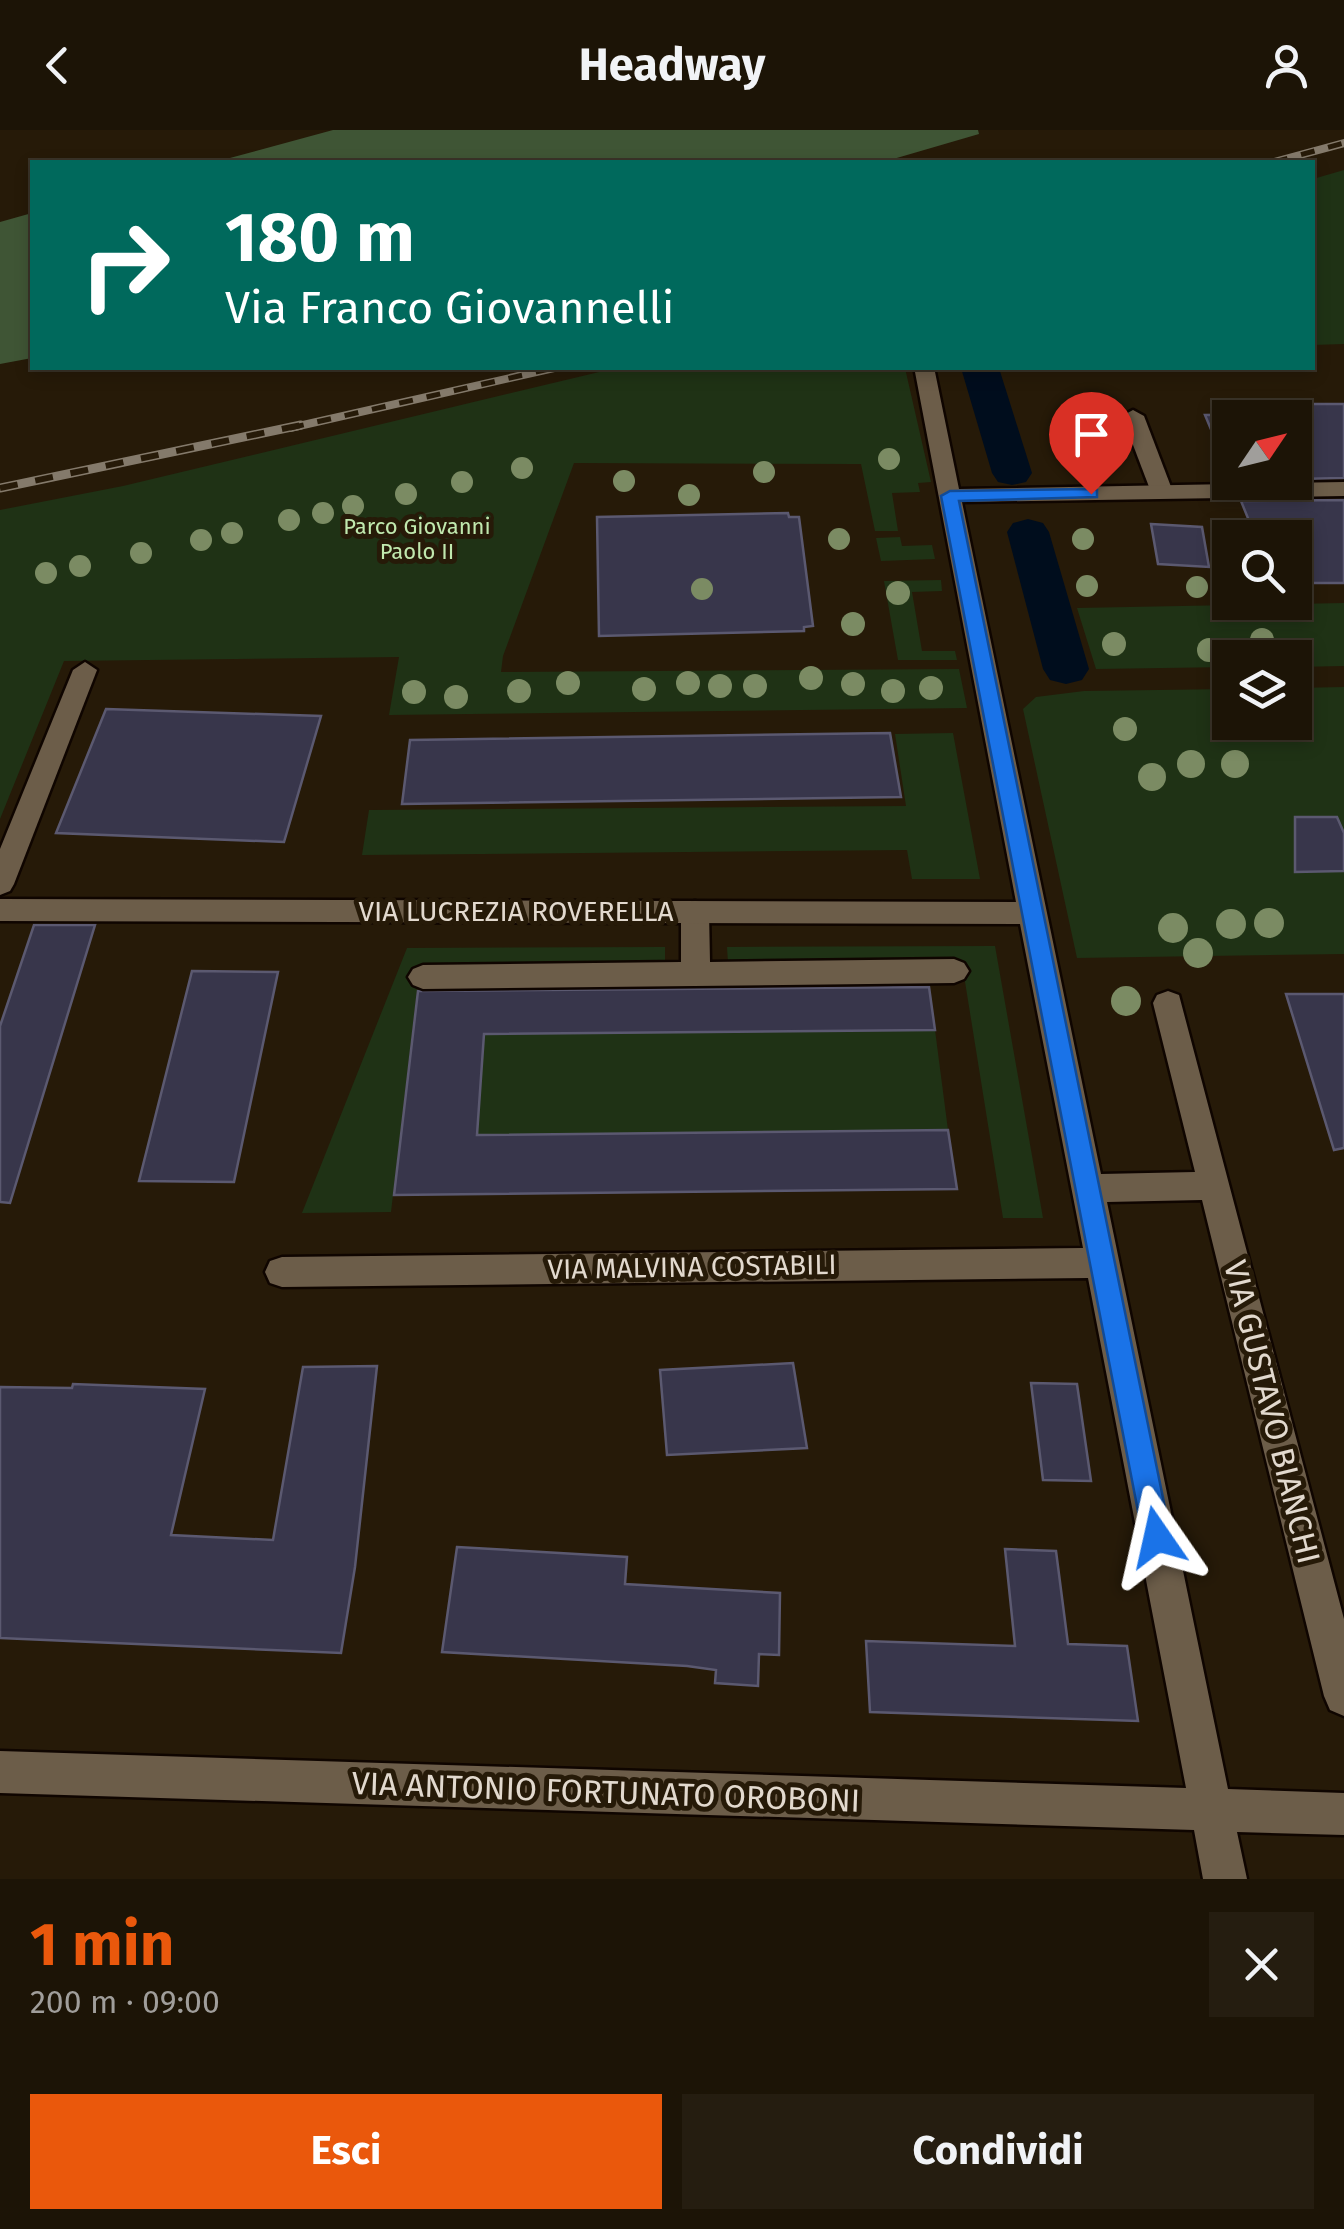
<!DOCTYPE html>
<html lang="it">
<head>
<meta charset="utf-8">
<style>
  :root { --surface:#1c1406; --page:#251d10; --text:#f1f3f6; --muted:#a09e9b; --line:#3a3328; --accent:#ea580c }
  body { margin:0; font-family:"Fira Sans",sans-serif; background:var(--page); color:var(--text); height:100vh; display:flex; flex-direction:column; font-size:38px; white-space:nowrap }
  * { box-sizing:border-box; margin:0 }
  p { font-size:32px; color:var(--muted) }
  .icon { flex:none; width:55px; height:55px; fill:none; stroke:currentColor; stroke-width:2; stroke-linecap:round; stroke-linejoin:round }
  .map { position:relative; height:1749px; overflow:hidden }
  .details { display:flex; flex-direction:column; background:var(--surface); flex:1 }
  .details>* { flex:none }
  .top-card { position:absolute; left:30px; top:30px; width:1285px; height:210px; border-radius:0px; box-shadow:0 5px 15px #0003,0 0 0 2px var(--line); background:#00695c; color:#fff; overflow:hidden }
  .needle { width:65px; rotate:55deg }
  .controls { position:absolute; left:1212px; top:270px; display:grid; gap:20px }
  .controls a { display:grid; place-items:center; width:100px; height:100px; border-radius:0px; background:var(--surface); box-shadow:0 5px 15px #0003,0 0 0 2px var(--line); font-size:50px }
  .pin { position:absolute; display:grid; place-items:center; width:85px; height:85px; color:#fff; margin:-102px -42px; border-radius:50% 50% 50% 0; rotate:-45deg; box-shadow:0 0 10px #0007 }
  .pin .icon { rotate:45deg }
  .me { position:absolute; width:110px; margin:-55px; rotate:349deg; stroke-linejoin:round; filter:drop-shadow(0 0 8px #0008) }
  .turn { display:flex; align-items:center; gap:35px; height:210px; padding:0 30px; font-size:45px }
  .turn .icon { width:130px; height:130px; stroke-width:2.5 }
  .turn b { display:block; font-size:70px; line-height:85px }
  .round { display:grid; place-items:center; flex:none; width:105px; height:105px; border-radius:0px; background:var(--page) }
  .overview { display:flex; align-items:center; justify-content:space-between; height:170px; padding:0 30px }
  h1 { font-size:60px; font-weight:700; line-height:75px; color:var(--accent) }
  .action { display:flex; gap:20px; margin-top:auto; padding:20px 30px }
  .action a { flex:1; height:115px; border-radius:0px; background:var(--accent); color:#fff; font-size:40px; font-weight:700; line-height:115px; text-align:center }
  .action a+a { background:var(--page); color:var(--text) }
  header { display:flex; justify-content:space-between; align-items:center; height:130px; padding:0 30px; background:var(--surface); font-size:45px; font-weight:700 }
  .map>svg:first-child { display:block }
  .green { fill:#1f3215 }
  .forest { fill:#3f5535 }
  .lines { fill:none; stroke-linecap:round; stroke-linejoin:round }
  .canal { fill:#000d1d; fill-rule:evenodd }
  .building { fill:#38364b; stroke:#5b5970; stroke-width:2.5 }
  .lane-casing { stroke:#0f0500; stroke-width:5 }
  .street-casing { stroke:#0f0500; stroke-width:5 }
  .lane { fill:#6c5d49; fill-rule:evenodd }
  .street { fill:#6c5d49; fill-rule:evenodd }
  .rail-far1-casing { stroke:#847a6b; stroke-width:8 }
  .rail-casing { stroke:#847a6b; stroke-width:9 }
  .rail-far1 { stroke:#261a08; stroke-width:5; stroke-dasharray:14; stroke-linecap:butt }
  .rail { stroke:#261a08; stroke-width:6; stroke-dasharray:18; stroke-linecap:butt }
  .tree { fill:#7b8b63 }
  .route { fill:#1a73e8; stroke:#114b97; stroke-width:2.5 }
  .labels { text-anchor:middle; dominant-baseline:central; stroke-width:10; stroke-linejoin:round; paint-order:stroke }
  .far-park-label { font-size:22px; fill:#c0e8ae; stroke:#261a08 }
  .street-label { font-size:28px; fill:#e2d9ce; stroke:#261a08 }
  .near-street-label { font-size:32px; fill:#e2d9ce; stroke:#261a08 }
</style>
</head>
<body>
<header><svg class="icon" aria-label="back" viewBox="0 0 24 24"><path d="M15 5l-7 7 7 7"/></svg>Headway<svg class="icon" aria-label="person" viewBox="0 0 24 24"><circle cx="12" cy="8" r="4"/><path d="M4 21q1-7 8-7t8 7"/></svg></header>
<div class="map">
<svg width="1344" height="1749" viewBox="0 0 1344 1749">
  <rect width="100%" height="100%" fill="#261a08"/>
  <g class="green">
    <polygon points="1344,40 1344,214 1313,215 1313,49"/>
    <polygon points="616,238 905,238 931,352 918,353 920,362 892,363 898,401 875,401 861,334 574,333 503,526 501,542 959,539 967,578 389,585 399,527 64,531 0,689 0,380 123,356"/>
    <polygon points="900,407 902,416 932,415 935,429 881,431 876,408"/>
    <polygon points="941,450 942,461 912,462 922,521 955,521 957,530 898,530 884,451"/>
    <polygon points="1344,473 1344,536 1295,537 1295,528 1230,528 1230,537 1096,539 1077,478"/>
    <polygon points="1344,557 1344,824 1077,828 1023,579 1036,567 1084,561 1230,559 1230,592 1295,592 1295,558"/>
    <polygon points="953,603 980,749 912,749 907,720 362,725 369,680 906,676 895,604"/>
    <polygon points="995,816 1043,1088 1003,1088 962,833 728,833 727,817"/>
    <polygon points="665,817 665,833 420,835 391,1082 302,1083 407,818"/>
    <polygon points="935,900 948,1000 477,1005 484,904"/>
  </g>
  <g class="forest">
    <polygon points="333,0 978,0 979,4 883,32 215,32"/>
    <polygon points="32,83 32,228 0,234 0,92"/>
  </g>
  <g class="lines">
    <g class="canal">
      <polygon points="961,238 999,238 1032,343 1026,352 1012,355 998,352 992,343"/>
      <polygon points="1028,389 1043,393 1049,402 1089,539 1082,550 1066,554 1050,550 1043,539 1007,402 1013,393"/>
    </g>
  </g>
  <g class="building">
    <polygon points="1295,274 1344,274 1344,348 1295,349 1295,288 1230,288 1230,345 1205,285 1295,284"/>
    <polygon points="1344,370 1344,453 1295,453 1295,408 1256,408 1241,371"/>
    <polygon points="788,383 789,387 799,387 813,496 804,497 804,501 599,506 597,387"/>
    <polygon points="1151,394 1202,397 1209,437 1158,434"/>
    <polygon points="106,579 321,586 284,712 56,703"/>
    <polygon points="890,603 901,667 402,674 410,610"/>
    <polygon points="1295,687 1337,687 1344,703 1344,741 1295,742"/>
    <polygon points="34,795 95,795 10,1073 0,1072 0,896"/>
    <polygon points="192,841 278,842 234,1052 139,1051"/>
    <polygon points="929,857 935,900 484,904 477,1005 948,1000 957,1059 394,1065 418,861"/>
    <polygon points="1286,864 1344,864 1344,1018 1334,1020"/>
    <polygon points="793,1233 807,1318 667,1325 660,1240"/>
    <polygon points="377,1236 355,1437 341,1523 0,1508 0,1257 72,1258 73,1254 205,1259 171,1405 273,1410 303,1237"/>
    <polygon points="1031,1253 1077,1254 1091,1351 1043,1350"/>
    <polygon points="457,1417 627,1427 625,1454 780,1463 779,1525 759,1524 758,1556 715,1553 716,1540 687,1536 442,1522"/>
    <polygon points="1005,1419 1056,1421 1068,1514 1127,1516 1138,1591 870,1582 866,1511 1015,1516"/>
  </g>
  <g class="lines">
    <g class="lane-casing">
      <g id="lane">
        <polygon points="1133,280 1144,286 1173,362 1170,367 1154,367 1151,362 1122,286"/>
        <polygon points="695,771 705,774 709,782 710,832 954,829 964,833 969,841 964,849 954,853 423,859 413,855 408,847 413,839 423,835 681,832 681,782 685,774"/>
      </g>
    </g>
    <g class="street-casing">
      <g id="street">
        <polygon points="918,238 932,238 935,242 959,359 1344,352 1344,366 962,372 1101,1044 1195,1042 1153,873 1157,865 1168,861 1179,865 1344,1489 1344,1586 1330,1580 1324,1566 1202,1070 1107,1072 1228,1659 1344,1663 1344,1705 1237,1702 1247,1749 1203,1749 1194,1700 0,1663 0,1621 1186,1658 1088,1148 282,1157 270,1153 265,1142 270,1131 282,1127 1083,1118 1020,794 0,791 0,769 1016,772 915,242"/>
        <polygon points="85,532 97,540 14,754 10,761 0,765 0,719 73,540"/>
      </g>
    </g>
    <use href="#lane" class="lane"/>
    <use href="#street" class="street"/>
    <g class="rail-far1-casing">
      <g id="rail-far1">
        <polyline points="1274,32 1344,13"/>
        <polyline points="290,298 554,238"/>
      </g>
    </g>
    <g class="rail-casing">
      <polyline id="rail" points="0,358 301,295"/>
    </g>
    <use href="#rail-far1" class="rail-far1"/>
    <use href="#rail" class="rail"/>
  </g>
  <g class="tree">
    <circle cx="1070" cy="322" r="11"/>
    <circle cx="889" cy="329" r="11"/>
    <circle cx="522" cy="338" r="11"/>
    <circle cx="764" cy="342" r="11"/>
    <circle cx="624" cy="351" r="11"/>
    <circle cx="462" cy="352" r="11"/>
    <circle cx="406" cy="364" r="11"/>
    <circle cx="689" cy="365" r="11"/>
    <circle cx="353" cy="376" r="11"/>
    <circle cx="323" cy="383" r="11"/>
    <circle cx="289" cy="390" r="11"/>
    <circle cx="232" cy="403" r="11"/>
    <circle cx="839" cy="409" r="11"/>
    <circle cx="1083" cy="409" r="11"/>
    <circle cx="201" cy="410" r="11"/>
    <circle cx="141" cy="423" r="11"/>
    <circle cx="80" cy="436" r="11"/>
    <circle cx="46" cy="443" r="11"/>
    <circle cx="1087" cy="456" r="11"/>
    <circle cx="1197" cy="457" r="11"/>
    <circle cx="702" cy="459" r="11"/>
    <circle cx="898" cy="463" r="12"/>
    <circle cx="853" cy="494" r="12"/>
    <circle cx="1262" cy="510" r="12"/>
    <circle cx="1114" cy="514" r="12"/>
    <circle cx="1209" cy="520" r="12"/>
    <circle cx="811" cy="548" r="12"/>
    <circle cx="568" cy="553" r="12"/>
    <circle cx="688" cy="553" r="12"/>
    <circle cx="853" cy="554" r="12"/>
    <circle cx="720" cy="556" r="12"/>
    <circle cx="755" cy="556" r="12"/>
    <circle cx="931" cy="558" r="12"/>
    <circle cx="644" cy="559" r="12"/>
    <circle cx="519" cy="561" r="12"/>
    <circle cx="893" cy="561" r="12"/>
    <circle cx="414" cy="562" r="12"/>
    <circle cx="456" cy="567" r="12"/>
    <circle cx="1125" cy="599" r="12"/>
    <circle cx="1191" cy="634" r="14"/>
    <circle cx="1235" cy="634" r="14"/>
    <circle cx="1152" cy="647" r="14"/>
    <circle cx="1269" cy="793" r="15"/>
    <circle cx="1231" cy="794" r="15"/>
    <circle cx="1173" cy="798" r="15"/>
    <circle cx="1198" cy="823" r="15"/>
    <circle cx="1126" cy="871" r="15"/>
  </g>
  <polygon class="route" points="1091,359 1097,360 1097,367 959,371 1171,1407 1167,1417 1157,1422 1147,1417 1143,1407 941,366 950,361"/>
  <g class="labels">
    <g class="far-park-label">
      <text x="417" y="396">Parco Giovanni<tspan x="417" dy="25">Paolo II</tspan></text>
    </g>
    <g class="street-label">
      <text x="516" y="781">VIA LUCREZIA ROVERELLA</text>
      <text transform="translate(692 1137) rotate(-1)">VIA MALVINA COSTABILI</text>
    </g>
    <g class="near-street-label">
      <text transform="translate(1272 1282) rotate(76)">VIA GUSTAVO BIANCHI</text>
      <text transform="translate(606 1662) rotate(2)">VIA ANTONIO FORTUNATO OROBONI</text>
    </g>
  </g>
</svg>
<div class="controls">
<a><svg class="needle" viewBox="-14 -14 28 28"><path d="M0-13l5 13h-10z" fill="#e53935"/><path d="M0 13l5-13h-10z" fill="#a09e9b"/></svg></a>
<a><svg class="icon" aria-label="search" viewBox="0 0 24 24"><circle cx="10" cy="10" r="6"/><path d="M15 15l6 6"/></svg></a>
<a><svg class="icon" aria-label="layers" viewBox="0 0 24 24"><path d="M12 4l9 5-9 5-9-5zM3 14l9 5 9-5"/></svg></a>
</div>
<div class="pin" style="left:1091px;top:364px;background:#d93025"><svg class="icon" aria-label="arrive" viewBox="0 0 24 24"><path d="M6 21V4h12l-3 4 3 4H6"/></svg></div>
<svg class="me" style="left:1157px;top:1407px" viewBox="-20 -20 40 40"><path d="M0-17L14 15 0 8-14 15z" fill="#1a73e8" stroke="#fff" stroke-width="4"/></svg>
<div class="top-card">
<div class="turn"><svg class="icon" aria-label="right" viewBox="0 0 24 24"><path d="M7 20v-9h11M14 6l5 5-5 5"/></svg><div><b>180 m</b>Via Franco Giovannelli</div></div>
</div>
</div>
<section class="details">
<div class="overview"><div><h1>1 min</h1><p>200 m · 09:00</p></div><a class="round"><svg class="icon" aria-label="close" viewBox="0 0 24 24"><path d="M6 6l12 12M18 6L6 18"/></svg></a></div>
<div class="action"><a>Esci</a><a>Condividi</a></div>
</section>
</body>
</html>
